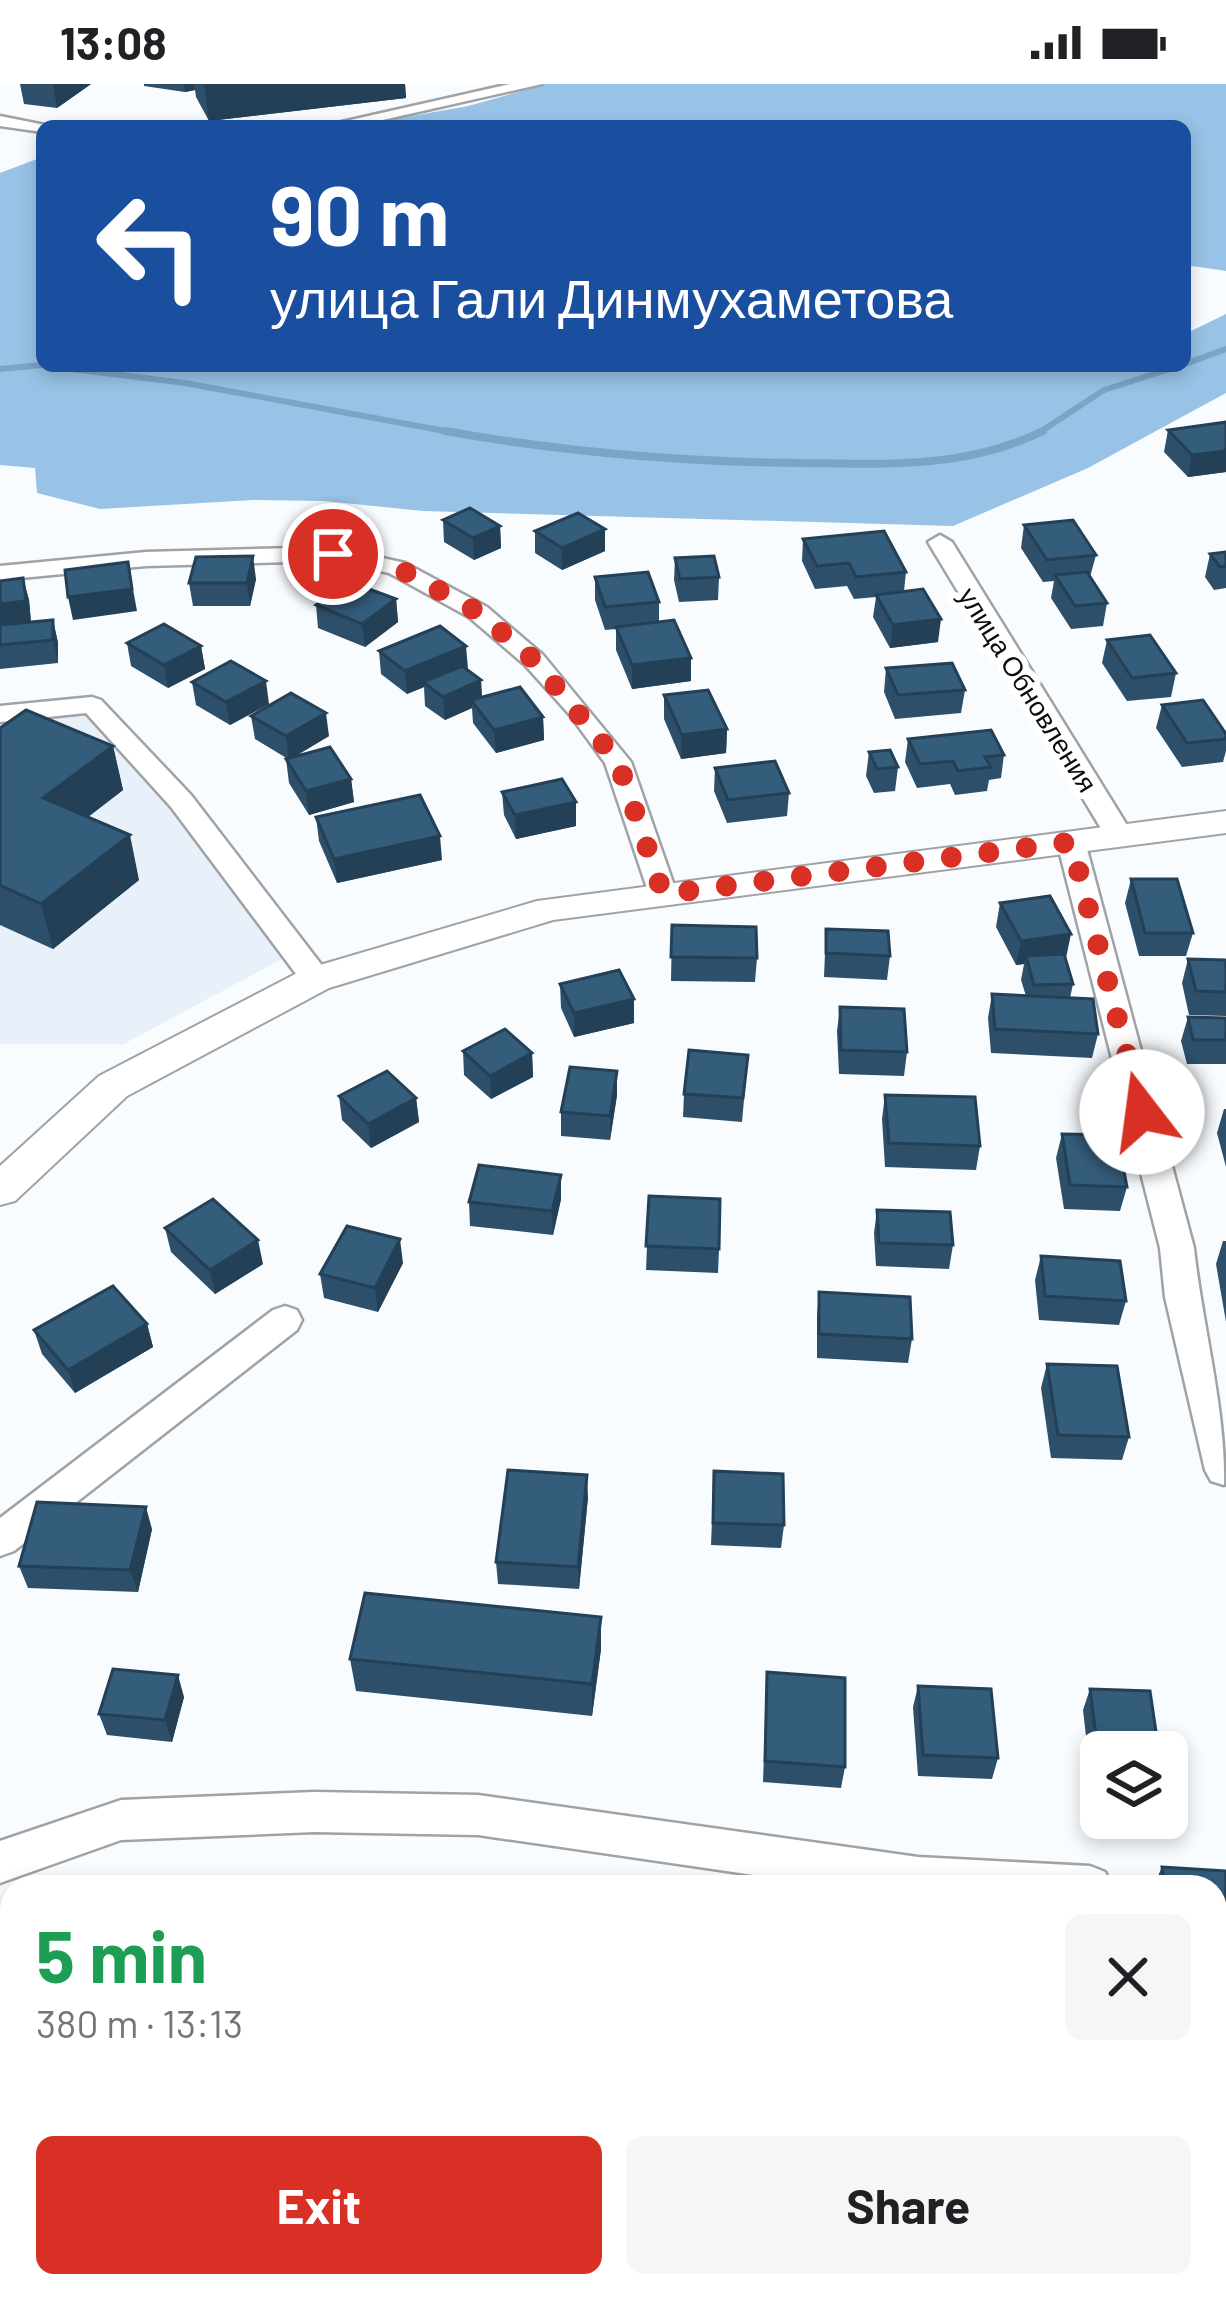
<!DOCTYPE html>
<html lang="en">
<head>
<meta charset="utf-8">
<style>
  :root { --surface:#fff; --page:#f6f6f6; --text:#202124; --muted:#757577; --accent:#d93025 }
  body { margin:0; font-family:Barlow,sans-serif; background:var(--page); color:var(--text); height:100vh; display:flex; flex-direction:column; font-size:45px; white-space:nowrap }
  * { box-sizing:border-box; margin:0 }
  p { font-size:39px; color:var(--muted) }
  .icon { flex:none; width:66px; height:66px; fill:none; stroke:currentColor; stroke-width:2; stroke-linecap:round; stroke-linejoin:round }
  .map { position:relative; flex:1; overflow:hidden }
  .drawer { position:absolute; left:0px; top:1791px; width:1227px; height:423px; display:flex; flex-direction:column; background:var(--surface); border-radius:36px 36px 0 0; box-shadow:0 6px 18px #0003 }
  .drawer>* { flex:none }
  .hud { position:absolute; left:36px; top:36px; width:1155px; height:252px; border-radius:18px; box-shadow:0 6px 18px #0003; background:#1a4fa0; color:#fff; overflow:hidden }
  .tools { position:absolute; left:1080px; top:1647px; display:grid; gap:24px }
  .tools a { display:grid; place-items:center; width:108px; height:108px; border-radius:18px; background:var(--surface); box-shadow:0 6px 18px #0003; font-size:60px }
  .pin { position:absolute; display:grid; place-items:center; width:102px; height:102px; color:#fff; margin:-51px; border:6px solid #fff; border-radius:50%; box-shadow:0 3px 12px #0007 }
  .me { position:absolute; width:132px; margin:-66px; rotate:345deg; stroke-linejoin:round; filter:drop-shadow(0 0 9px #0008) }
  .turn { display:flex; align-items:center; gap:42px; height:252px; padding:0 36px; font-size:54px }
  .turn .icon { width:156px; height:156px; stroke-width:2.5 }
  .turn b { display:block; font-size:84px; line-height:102px }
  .round { display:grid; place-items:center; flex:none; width:126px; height:126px; border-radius:18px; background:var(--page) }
  .summary { display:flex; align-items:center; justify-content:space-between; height:204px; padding:0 36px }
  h1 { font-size:72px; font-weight:700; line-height:90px; color:#1e9e55 }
  .primary-button { display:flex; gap:24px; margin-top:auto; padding:24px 36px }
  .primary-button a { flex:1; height:138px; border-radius:18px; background:var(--accent); color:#fff; font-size:48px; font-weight:700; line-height:138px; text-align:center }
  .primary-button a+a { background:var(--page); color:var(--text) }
  .status { display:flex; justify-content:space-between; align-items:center; height:84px; padding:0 60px; background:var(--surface); direction:ltr }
  .status svg { height:33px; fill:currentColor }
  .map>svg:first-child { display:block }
  .built { fill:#e8f1f9 }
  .forest { fill:#98c3e6 }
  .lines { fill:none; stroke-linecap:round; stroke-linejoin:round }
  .stream-far1 { stroke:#7aa5c7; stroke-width:6 }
  .stream { stroke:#7aa5c7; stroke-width:8 }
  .minor-casing { stroke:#a0a3a6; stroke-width:5 }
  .tertiary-casing { stroke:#a0a3a6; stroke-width:4 }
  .minor { fill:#fff; fill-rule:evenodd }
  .tertiary { fill:#fff; fill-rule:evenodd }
  .wall { fill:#2d4f6a }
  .shaded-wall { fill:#244056 }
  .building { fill:#345c7b; stroke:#244056; stroke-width:3 }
  .route { stroke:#d93025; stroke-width:21; stroke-dasharray:0 37.8 }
  .labels { text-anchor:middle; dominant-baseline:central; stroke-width:12; stroke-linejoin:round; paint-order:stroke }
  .far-street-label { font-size:27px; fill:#0b0c0d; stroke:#fff }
</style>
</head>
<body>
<div class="status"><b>13:08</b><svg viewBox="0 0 49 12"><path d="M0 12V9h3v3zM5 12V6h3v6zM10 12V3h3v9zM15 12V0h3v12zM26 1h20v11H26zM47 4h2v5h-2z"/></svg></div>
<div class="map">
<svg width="1226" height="2213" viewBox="0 0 1226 2213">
  <rect width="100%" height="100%" fill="#f9fcff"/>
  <polygon class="built" points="77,625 141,682 286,873 124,960 0,960 0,639"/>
  <g class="forest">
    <polygon points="546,0 1226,0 1226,187 1185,181 1185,42 355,42 468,22"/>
    <polygon points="42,73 42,282 1185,282 1185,250 1226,230 1226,309 1088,384 953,442 423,427 324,417 253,416 100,425 37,409 35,384 0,381 0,89"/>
  </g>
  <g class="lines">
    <g class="stream-far1">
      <polyline points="1185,280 1226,265"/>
      <polyline points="48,282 185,299 461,350"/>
      <polyline points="0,285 42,281"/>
      <polyline points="1037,350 1104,306 1179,282"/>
    </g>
    <path class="stream" d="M445,347C563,368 680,378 801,379C886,380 965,385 1043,347"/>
    <g class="minor-casing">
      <g id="minor">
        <polygon points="510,0 542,0 356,42 324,42"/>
        <polygon points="0,32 50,42 42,42 42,48 0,42"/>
        <polygon points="940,451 952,458 1133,751 1129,757 1119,759 1105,751 928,458"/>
        <polygon points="333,463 405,479 487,523 543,571 631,678 677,810 673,816 653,816 649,810 605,679 570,631 525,581 469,533 389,489 333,477 146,482 0,496 0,482 146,468"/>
        <polygon points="92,613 101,616 191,711 327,888 331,895 327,902 305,902 171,723 86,629 0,638 0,622"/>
        <path d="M1071,749L1085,758L1194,1164C1202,1240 1226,1326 1224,1401L1211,1397L1205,1386L1165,1213L1160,1164L1057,758Z"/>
        <polygon points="285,1222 297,1226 302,1236 297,1246 14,1467 0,1472 0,1434 273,1226"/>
        <polygon points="314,1708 478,1711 918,1773 1090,1782 1105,1788 1112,1803 837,1803 478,1751 314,1748 121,1756 0,1799 0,1757 121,1716"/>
      </g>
    </g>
    <g class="tertiary-casing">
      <polygon id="tertiary" points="1226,727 1226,749 553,836 329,904 127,1012 15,1117 0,1121 0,1082 99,992 303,886 537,817"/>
    </g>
    <use href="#minor" class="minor"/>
    <use href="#tertiary" class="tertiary"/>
  </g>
  <g class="wall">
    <polygon points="20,0 91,0 57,24 24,20"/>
    <polygon points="144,0 405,0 406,14 209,37 196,13 195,6 185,8 144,2"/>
    <polygon points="1168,346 1226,388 1188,393 1164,368"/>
    <polygon points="443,436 500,442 501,464 474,476 444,458"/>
    <polygon points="1024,441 1096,471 1090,493 1107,519 1103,542 1071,545 1051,514 1054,497 1043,498 1021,464"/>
    <polygon points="605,445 605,467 562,486 535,469 535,447"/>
    <polygon points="803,455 906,488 904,507 938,558 890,564 873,533 876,513 854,515 847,502 815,505 802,477"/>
    <polygon points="1226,468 1226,504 1214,506 1205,493 1210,470"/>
    <polygon points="675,474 719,493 718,516 679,518 674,496"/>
    <polygon points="595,493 659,518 659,538 691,597 632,605 616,566 616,545 605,546 595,516"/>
    <polygon points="23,494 29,516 31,538 53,536 58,559 58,579 0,585 0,497"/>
    <polygon points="256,495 250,522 193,522 189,499"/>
    <polygon points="396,515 398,538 365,563 318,544 316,521"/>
    <polygon points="1107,556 1176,589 1171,613 1127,617 1102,579"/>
    <polygon points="127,559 201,562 205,585 168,604 131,582"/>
    <polygon points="379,567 468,585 481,596 482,613 543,633 544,656 496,669 473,639 472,624 445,636 425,622 424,603 407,610 381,590"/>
    <polygon points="886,584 965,606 961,629 895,635 884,608"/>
    <polygon points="192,598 269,620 230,641 196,621"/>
    <polygon points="664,611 727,645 726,669 681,675 664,635"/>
    <polygon points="1162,621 1226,650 1226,667 1223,678 1182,683 1156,644"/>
    <polygon points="251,632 329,652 292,674 351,695 354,718 309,731 289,699 286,675 288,675 255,655"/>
    <polygon points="0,644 113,662 123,706 88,733 139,796 53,865 0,841"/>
    <polygon points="908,655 1004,671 1001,694 989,696 987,707 955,711 950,700 917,704 905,678"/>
    <polygon points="869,668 898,683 895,707 874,709 866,692"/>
    <polygon points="715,684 789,709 787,732 727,739 714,707"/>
    <polygon points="502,708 576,742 516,755 504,731"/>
    <polygon points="316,733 442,776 337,799 319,757"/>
    <polygon points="1131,795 1193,849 1186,872 1139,872 1125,819"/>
    <polygon points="1000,819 1066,874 1073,900 1070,914 1098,950 1092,974 991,969 988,934 992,910 1026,912 1021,896 1024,880 1016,881 996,843"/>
    <polygon points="672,841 757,874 755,898 671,897"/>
    <polygon points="826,845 890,872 887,896 824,893"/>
    <polygon points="1188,875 1226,876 1226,932 1189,931 1182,899"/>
    <polygon points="560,900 634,915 634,939 574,953 561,924"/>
    <polygon points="840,923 907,968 904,992 839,990 837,947"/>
    <polygon points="1188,933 1226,934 1226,980 1187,980 1181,957"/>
    <polygon points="463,967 532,969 533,993 491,1015 464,991"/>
    <polygon points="748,971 742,1038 683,1033 684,1010"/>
    <polygon points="617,1011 610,1056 561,1052 561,1028"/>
    <polygon points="885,1011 980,1062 976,1086 885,1083 882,1035"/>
    <polygon points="339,1012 416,1014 419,1038 371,1064 342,1036"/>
    <polygon points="1224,1025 1226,1025 1226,1083 1217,1049"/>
    <polygon points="1062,1050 1127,1103 1120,1127 1064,1125 1056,1074"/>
    <polygon points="649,1112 719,1165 718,1189 646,1186"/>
    <polygon points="561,1115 553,1151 470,1142 469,1118"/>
    <polygon points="877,1126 953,1161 949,1185 876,1182 874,1149"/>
    <polygon points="165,1144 263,1180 215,1210 171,1168"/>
    <polygon points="1223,1157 1226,1157 1226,1238 1216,1180"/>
    <polygon points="1041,1172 1126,1217 1119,1241 1039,1236 1035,1196"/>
    <polygon points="403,1179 378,1228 324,1214 320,1190"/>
    <polygon points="819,1208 912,1255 908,1279 817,1274 817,1232"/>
    <polygon points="147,1240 153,1263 75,1309 42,1270 34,1246"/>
    <polygon points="1047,1280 1129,1353 1122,1376 1051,1374 1041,1304"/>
    <polygon points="714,1387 784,1441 781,1464 711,1461"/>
    <polygon points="588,1413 579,1505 498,1500 496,1478"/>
    <polygon points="152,1445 138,1508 28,1504 19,1482"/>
    <polygon points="601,1565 592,1632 356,1607 350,1575"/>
    <polygon points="767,1588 845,1683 841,1704 763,1698"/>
    <polygon points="918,1602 998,1674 992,1695 918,1692 913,1623"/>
    <polygon points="1090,1605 1101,1668 1101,1704 1092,1704 1083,1626"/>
    <polygon points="184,1613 172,1658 107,1651 99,1630"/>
    <polygon points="1162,1783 1226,1787 1226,1948 1215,1948 1215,1803 1153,1803"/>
  </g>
  <g class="shaded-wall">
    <polygon points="53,0 91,0 57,24"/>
    <polygon points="184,0 194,0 195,6 185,8"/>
    <polygon points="204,0 405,0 406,14 209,37"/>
    <polygon points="1226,367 1226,388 1188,393 1192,371"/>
    <polygon points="500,442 501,464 474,476 473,454"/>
    <polygon points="605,445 605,467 562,486 562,464"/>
    <polygon points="253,472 256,495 250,522 247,499"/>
    <polygon points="128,478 137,527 73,536 68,513"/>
    <polygon points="23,494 29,516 31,539 0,543 0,520"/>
    <polygon points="396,515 398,538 365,563 362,540"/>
    <polygon points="941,535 938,558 890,564 893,541"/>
    <polygon points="53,536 58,559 58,579 53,556"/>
    <polygon points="201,562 205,585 168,604 164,581"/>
    <polygon points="466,562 468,585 423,598 424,603 407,610 405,587"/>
    <polygon points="691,574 691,597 632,605 632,581"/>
    <polygon points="481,596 482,619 471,616 472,624 445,636 443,613"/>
    <polygon points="266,597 269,620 230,641 226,618"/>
    <polygon points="326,629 329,652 289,676 286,652"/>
    <polygon points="543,633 544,656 496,669 494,646"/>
    <polygon points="727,645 726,669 681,675 682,651"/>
    <polygon points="113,662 123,706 54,759 43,714"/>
    <polygon points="351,695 354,718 309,731 306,707"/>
    <polygon points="576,718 576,742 516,755 515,731"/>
    <polygon points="130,751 139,796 53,865 41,820"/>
    <polygon points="440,752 442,776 337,799 334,775"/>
    <polygon points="1071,850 1066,874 1028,880 1026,872 1024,880 1016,881 1021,857"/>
    <polygon points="634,915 634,939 574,953 574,929"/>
    <polygon points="532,969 533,993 491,1015 490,992"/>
    <polygon points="617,987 617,1011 610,1056 610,1032"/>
    <polygon points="416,1014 419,1038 371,1064 368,1040"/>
    <polygon points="561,1091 561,1115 553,1151 552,1127"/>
    <polygon points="400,1155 403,1179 378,1228 375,1204"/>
    <polygon points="258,1156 263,1180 215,1210 210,1186"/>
    <polygon points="147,1240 153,1263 75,1309 68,1286"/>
    <polygon points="587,1391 588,1413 579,1505 578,1483"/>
    <polygon points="146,1423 152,1445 138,1508 130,1486"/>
    <polygon points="601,1533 601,1565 592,1632 592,1600"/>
    <polygon points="178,1591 184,1613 172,1658 165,1636"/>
  </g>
  <g class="building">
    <polygon points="1226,338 1226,367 1192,371 1168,346"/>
    <polygon points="470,424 500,442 473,454 443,436"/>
    <polygon points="578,429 605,445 562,464 535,447"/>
    <polygon points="1073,436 1096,471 1047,476 1024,441"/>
    <polygon points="884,447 906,488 856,493 849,479 817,482 803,455"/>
    <polygon points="1226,468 1226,482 1220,483 1210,470"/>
    <polygon points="253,472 247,499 189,499 196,473"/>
    <polygon points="714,472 719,493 680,495 675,474"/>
    <polygon points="128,478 132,505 68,513 65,486"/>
    <polygon points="648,488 659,518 605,523 595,493"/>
    <polygon points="1087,488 1107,519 1075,522 1055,491"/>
    <polygon points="23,494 26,517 0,520 0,497"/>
    <polygon points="350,498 396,515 362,540 316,521"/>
    <polygon points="923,505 941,535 893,541 876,511"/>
    <polygon points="53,536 53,556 0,561 0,541"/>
    <polygon points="674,536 691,574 632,581 616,543"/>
    <polygon points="164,540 201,562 164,581 127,559"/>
    <polygon points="440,542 466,562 405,587 379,567"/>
    <polygon points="1150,551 1176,589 1132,594 1107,556"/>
    <polygon points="231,577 266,597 226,618 192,598"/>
    <polygon points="952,579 965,606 898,611 886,584"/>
    <polygon points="462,582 481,596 443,613 423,598"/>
    <polygon points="520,603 543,633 494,646 471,616"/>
    <polygon points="708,606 727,645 682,651 664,611"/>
    <polygon points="291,609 326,629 286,652 251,632"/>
    <polygon points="1203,616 1226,650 1226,655 1187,659 1162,621"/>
    <polygon points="26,626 113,662 43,714 130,751 41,820 0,801 0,644"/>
    <polygon points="991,646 1004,671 985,673 991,683 958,687 953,677 920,680 908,655"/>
    <polygon points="330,663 351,695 306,707 286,675"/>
    <polygon points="890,666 898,683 877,685 869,668"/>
    <polygon points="775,677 789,709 728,716 715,684"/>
    <polygon points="562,695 576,718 515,731 502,708"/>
    <polygon points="420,711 440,752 334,775 316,733"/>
    <polygon points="1131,795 1177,795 1193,849 1145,849"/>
    <polygon points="1050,812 1071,850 1021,857 1000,819"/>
    <polygon points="672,841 756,843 757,874 671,873"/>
    <polygon points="826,845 888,847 890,872 826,869"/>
    <polygon points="1064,870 1073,900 1034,901 1026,872"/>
    <polygon points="1188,875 1226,876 1226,908 1196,907"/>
    <polygon points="619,886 634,915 574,929 560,900"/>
    <polygon points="992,910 1093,915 1098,950 995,945"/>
    <polygon points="840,923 904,925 907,968 841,966"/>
    <polygon points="1188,933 1226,934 1226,956 1193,956"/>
    <polygon points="505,945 532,969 490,992 463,967"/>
    <polygon points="689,966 748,971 743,1014 684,1010"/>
    <polygon points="570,983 617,987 610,1032 561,1028"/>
    <polygon points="387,987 416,1014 368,1040 339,1012"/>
    <polygon points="885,1011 975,1013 980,1062 889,1059"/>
    <polygon points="1062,1050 1117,1051 1127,1103 1070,1101"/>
    <polygon points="479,1081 561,1091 552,1127 469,1118"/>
    <polygon points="649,1112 720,1115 719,1165 646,1162"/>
    <polygon points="213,1115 258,1156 210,1186 165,1144"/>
    <polygon points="877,1126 950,1128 953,1161 879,1159"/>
    <polygon points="347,1142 400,1155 375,1204 320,1190"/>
    <polygon points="1041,1172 1120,1177 1126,1217 1045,1212"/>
    <polygon points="113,1202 147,1240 68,1286 34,1246"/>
    <polygon points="819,1208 910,1213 912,1255 819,1250"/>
    <polygon points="1047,1280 1117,1282 1129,1353 1058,1351"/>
    <polygon points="508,1386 587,1391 578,1483 496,1478"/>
    <polygon points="714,1387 783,1390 784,1441 713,1439"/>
    <polygon points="37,1418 146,1423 130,1486 19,1482"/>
    <polygon points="365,1509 601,1533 592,1600 350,1575"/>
    <polygon points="113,1585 178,1591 165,1636 99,1630"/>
    <polygon points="767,1588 845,1594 845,1683 765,1677"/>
    <polygon points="918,1602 991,1605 998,1674 923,1671"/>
    <polygon points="1090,1605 1150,1607 1159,1668 1101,1668 1100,1683"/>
    <polygon points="1162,1783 1226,1787 1226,1898 1215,1897 1215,1803 1164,1803"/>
    <polygon points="66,2202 746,2202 875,2213 55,2213"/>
  </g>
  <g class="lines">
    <polyline class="route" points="333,470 398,484 478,528 534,576 618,678 663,810 1071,758 1142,1028"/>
  </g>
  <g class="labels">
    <g class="far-street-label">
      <text transform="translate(1029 605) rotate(58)">улица Обновления</text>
    </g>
  </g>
</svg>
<div class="tools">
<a><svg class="icon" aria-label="layers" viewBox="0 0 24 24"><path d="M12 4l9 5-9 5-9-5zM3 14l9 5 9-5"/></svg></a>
</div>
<div class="pin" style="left:333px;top:470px;background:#d93025"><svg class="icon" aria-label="arrive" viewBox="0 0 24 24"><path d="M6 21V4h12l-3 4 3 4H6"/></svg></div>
<svg class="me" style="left:1142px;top:1028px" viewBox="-20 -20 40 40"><circle r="19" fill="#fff"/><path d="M0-13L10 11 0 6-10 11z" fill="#d93025"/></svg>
<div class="hud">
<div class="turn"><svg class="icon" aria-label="left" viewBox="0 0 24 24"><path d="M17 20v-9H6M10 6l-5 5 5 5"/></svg><div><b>90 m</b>улица Гали Динмухаметова</div></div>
</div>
<section class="drawer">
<div class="summary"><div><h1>5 min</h1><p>380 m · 13:13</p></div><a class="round"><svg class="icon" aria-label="close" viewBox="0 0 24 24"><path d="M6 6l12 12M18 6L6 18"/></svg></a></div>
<div class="primary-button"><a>Exit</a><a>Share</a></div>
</section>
</div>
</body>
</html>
